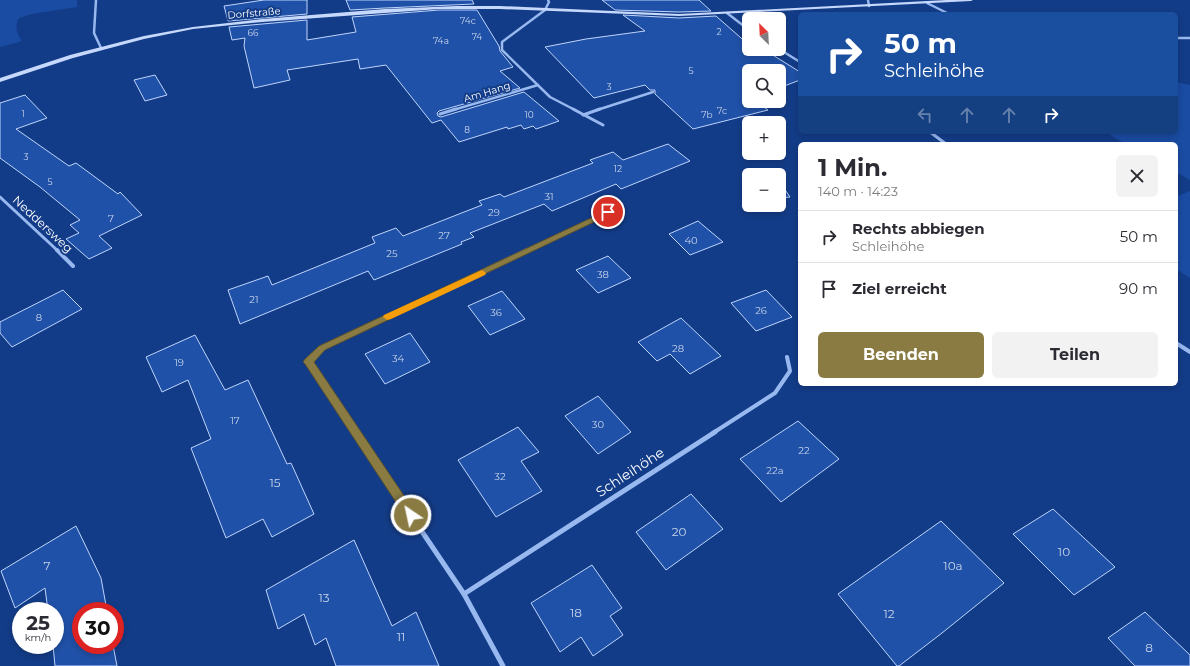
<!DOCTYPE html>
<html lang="de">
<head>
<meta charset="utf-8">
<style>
  :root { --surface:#fff; --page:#f2f2f3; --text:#2b2b33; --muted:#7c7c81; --line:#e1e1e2; --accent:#8a7b43 }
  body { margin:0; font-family:Montserrat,sans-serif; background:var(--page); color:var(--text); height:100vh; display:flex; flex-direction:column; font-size:15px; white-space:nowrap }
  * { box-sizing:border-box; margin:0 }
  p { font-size:13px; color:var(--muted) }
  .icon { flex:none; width:22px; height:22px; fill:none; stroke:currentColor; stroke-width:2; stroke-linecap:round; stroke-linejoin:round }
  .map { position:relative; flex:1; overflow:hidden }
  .sheet { position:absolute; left:798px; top:142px; width:380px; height:244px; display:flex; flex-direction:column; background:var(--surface); border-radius:6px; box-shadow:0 2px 6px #0003 }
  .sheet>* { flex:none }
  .hud { position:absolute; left:798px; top:12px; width:380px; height:122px; border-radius:6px; box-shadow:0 2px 6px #0003; background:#1a4fa0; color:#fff; overflow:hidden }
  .needle { width:26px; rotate:336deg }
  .fabs { position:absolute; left:742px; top:12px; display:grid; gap:8px }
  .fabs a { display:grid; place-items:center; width:44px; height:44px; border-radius:6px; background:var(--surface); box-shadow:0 2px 6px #0003; font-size:20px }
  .speed { position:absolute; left:12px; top:602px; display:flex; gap:8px; font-size:20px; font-weight:700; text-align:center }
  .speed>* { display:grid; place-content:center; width:52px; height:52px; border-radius:50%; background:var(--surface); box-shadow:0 2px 6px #0003; line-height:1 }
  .speed small { font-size:10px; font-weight:400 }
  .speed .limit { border:6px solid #d22; background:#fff; color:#111 }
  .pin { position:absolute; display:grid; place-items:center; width:34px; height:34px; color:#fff; margin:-17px; border:2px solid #fff; border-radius:50%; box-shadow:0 1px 4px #0007 }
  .me { position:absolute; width:44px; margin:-22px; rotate:326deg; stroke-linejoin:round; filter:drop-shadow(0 0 3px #0008) }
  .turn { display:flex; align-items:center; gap:14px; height:84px; padding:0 20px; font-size:18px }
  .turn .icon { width:52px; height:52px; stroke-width:2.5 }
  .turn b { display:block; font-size:28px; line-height:34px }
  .lanes { display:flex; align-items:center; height:38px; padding:0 20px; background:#0003; justify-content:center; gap:20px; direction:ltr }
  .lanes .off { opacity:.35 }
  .round { display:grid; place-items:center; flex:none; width:42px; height:42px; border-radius:6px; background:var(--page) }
  .overview { display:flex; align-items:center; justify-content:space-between; height:68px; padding:0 20px }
  h1 { font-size:24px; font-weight:700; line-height:30px }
  .button { display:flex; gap:8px; margin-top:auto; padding:8px 20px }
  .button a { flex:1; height:46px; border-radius:6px; background:var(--accent); color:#fff; font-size:16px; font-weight:700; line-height:46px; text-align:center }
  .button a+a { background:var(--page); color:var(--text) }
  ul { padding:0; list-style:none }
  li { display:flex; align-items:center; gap:12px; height:52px; padding:0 20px; border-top:1px solid var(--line) }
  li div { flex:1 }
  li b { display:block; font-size:15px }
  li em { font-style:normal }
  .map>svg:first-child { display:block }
  .green { fill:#1a4ca3 }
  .building { fill:#2051a8; stroke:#bed5fc }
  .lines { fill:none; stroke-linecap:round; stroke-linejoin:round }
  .street-far3 { stroke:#98b8f0; stroke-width:2.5 }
  .street-far2 { stroke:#98b8f0; stroke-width:3 }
  .street-far1 { stroke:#98b8f0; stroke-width:4 }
  .street { stroke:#98b8f0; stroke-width:5 }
  .secondary { fill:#c6d8fb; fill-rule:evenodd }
  .route { fill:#8a7b43; stroke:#5a502c }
  .slow { fill:#f59e0b }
  .labels { text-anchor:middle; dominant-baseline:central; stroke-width:4; stroke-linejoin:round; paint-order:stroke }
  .far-number-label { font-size:9px; fill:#c7d4e9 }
  .far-street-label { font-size:10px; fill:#fff; stroke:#133c88 }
  .number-label { font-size:10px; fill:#c7d4e9 }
  .street-label { font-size:12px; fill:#fff; stroke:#133c88 }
  .near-number-label { font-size:12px; fill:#c7d4e9 }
  .near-street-label { font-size:14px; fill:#fff; stroke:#133c88 }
</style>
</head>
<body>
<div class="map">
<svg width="1190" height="666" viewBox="0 0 1190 666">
  <rect width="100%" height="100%" fill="#133c88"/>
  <g class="green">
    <path d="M0,0H77V7L31,14L19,18C14,25 17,35 22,41L0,47Z"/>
    <polygon points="1176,82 1190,85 1190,180 1176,172 1176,144 1126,144 1105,132 1176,132"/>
    <polygon points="1190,191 1190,278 1176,269 1176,197"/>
  </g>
  <g class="building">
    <polygon points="264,0 307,0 307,14 228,21 224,6"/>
    <polygon points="346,0 472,0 474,4 385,8 350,10"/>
    <polygon points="602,0 699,0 711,11 679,12 615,10"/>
    <polygon points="439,10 477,10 499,46 500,51 513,67 500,71 520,88 439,111 437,113 438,116 441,117 524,92 559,121 536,129 533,126 524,129 521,125 508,129 507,127 459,142 441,120 432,123 386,65 360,69 358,59 287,70 290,80 254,88 244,46 245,38 232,40 229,27 307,20 307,40 356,32 352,17"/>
    <polygon points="623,15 679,18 716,16 749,45 749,49 763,49 800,72 800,80 779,88 779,71 749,71 749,101 756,101 768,110 693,129 655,94 655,90 650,90 645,85 594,98 545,47 586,39 645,31"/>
    <polygon points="155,75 167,95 145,101 134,80"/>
    <polygon points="25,95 47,118 16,129 69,166 76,163 118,194 120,192 142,215 99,236 112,248 89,259 66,239 79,233 70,225 80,220 40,187 0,158 0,103"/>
    <polygon points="668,144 690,161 621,189 616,184 552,211 544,204 470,233 474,237 461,242 462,244 374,280 368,271 240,324 228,290 268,276 272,285 375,243 372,237 396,228 403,236 482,205 479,201 500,194 504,197 593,163 590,160 613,152 623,160"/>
    <polygon points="779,181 790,197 779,198"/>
    <polygon points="698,221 723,242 690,255 669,234"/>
    <polygon points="608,256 631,278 598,293 576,270"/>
    <polygon points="63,290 82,309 12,347 0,333 0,322"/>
    <polygon points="766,290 792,317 756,331 731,303"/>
    <polygon points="502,291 525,319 490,335 468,306"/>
    <polygon points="681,318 721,356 690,374 670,354 657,361 638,342"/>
    <polygon points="410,333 430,362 385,384 365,354"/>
    <polygon points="195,335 225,390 248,380 287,464 291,463 314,514 272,537 263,519 226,538 191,448 211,439 188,380 162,392 146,357"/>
    <polygon points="598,396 631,432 598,454 565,416"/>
    <polygon points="798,421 839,459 781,502 740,459"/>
    <polygon points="518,427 539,452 521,461 542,491 496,517 458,460"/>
    <polygon points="691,494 723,529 666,570 636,532"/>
    <polygon points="1053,509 1115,567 1074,595 1013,534"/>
    <polygon points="941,521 1004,583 942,633 899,666 897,666 838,594"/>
    <polygon points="76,526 101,578 107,611 81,611 81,645 113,645 117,666 55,666 53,645 55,645 55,611 48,611 45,588 15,608 1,571"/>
    <polygon points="354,540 392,626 416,612 439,666 336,666 326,638 315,645 304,614 278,629 266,590"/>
    <polygon points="592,565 622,608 610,616 623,635 593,656 581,637 560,652 531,603"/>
    <polygon points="1145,612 1190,655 1190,666 1135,666 1108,638"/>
  </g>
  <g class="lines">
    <g class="street-far3">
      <polyline points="96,0 94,33 101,48"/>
      <polyline points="548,0 549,2 545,10 502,42 502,50 550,97 575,110"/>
      <polyline points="868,0 869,6"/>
      <polyline points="927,3 949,14"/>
      <polyline points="727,13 749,30"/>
      <polyline points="1176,38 1190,38"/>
      <polyline points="779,49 800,62"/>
      <polyline points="453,110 538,85"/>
      <polyline points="597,110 653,92"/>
    </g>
    <g class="street-far2">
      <polyline points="573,109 603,125"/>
      <polyline points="440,114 456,109"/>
      <polyline points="583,115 600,109"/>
      <polyline points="930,132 946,144"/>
      <polyline points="0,197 58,251"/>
      <polyline points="525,251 608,212"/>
    </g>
    <g class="street-far1">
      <polyline points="57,250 73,266"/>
      <polyline points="1176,343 1190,352"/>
      <polyline points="356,433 308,362 322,348 527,250"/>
      <polyline points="713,433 775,393 790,371 787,357"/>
    </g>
    <g class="street">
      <polyline points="355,432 464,594"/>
      <polyline points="503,666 464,594 715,432"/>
    </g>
    <polygon class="secondary" points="946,0 973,0 971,1 679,16 500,9 439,9 262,22 193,29 144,39 73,58 0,82 0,78 70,55 144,36 193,27 262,19 385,9 457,6 500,6 679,14"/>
  </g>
  <polygon class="route" points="608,210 611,211 611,214 325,350 314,362 415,512 417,515 415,519 411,521 407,519 305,364 303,362 305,359 319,346"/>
  <polygon class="slow" points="482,270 486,273 485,275 391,319 387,320 383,317 384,315"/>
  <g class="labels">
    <g class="far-number-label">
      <text x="468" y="20">74c</text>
      <text x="719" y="31">2</text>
      <text x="253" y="32">66</text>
      <text x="477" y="36">74</text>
      <text x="441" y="40">74a</text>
      <text x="691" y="70">5</text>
      <text x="609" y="86">3</text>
      <text x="722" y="110">7c</text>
      <text x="23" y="113">1</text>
      <text x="529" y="114">10</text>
      <text x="707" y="114">7b</text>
      <text x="467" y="129">8</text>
      <text x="26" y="156">3</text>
      <text x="618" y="168">12</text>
      <text x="50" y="181">5</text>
    </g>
    <g class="far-street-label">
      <text transform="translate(254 13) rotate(-5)">Dorfstraße</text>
      <text transform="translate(487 92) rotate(-17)">Am Hang</text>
    </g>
    <g class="number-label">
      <text x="549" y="196">31</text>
      <text x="494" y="212">29</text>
      <text x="111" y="218">7</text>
      <text x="444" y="235">27</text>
      <text x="691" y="240">40</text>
      <text x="392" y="253">25</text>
      <text x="603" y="274">38</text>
      <text x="254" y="299">21</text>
      <text x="761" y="310">26</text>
      <text x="496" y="312">36</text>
      <text x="39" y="317">8</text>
      <text x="678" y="348">28</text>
      <text x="398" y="358">34</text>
      <text x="179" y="362">19</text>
      <text x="235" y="420">17</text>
      <text x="598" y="424">30</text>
      <text x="804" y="450">22</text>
      <text x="775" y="470">22a</text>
      <text x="500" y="476">32</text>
    </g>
    <g class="street-label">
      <text transform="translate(43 224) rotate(43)">Neddersweg</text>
    </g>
    <g class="near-number-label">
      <text x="275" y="482">15</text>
      <text x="679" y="531">20</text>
      <text x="1064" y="551">10</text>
      <text x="47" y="565">7</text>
      <text x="953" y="565">10a</text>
      <text x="324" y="597">13</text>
      <text x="576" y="612">18</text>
      <text x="889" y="613">12</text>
      <text x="401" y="636">11</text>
      <text x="1149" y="647">8</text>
    </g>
    <g class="near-street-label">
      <text transform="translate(630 472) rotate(-33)">Schleihöhe</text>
    </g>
  </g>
</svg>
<div class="fabs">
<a><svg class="needle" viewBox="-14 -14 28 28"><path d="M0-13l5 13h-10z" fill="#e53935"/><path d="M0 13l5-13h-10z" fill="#7c7c81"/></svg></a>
<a><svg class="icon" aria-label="search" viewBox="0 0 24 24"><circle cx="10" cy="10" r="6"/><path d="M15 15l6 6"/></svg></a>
<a>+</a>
<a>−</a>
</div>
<div class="speed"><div>25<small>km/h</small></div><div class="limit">30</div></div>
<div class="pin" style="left:608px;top:212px;background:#d93025"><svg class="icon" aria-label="arrive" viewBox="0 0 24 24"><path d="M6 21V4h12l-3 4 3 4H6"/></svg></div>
<svg class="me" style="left:411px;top:515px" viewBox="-20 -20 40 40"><circle r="17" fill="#8a7b43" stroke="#fff" stroke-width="3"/><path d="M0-11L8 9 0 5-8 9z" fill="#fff"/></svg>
<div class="hud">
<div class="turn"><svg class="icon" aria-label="right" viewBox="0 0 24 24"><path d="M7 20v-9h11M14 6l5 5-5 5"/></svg><div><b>50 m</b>Schleihöhe</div></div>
<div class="lanes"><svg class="icon off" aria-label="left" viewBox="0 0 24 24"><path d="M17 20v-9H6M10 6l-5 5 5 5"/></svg><svg class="icon off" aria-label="ahead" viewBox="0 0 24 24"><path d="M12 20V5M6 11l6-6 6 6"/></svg><svg class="icon off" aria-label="ahead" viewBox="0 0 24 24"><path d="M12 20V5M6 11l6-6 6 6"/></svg><svg class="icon" aria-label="right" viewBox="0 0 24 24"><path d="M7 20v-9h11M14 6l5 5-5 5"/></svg></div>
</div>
<section class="sheet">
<div class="overview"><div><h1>1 Min.</h1><p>140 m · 14:23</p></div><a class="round"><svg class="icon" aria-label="close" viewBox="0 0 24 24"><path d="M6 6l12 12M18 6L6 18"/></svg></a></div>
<ul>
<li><svg class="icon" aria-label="right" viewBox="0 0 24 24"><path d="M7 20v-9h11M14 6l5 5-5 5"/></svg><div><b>Rechts abbiegen</b><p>Schleihöhe</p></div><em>50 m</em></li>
<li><svg class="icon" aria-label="arrive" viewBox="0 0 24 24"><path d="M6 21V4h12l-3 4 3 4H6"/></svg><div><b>Ziel erreicht</b></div><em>90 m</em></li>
</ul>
<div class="button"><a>Beenden</a><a>Teilen</a></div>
</section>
</div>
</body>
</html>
